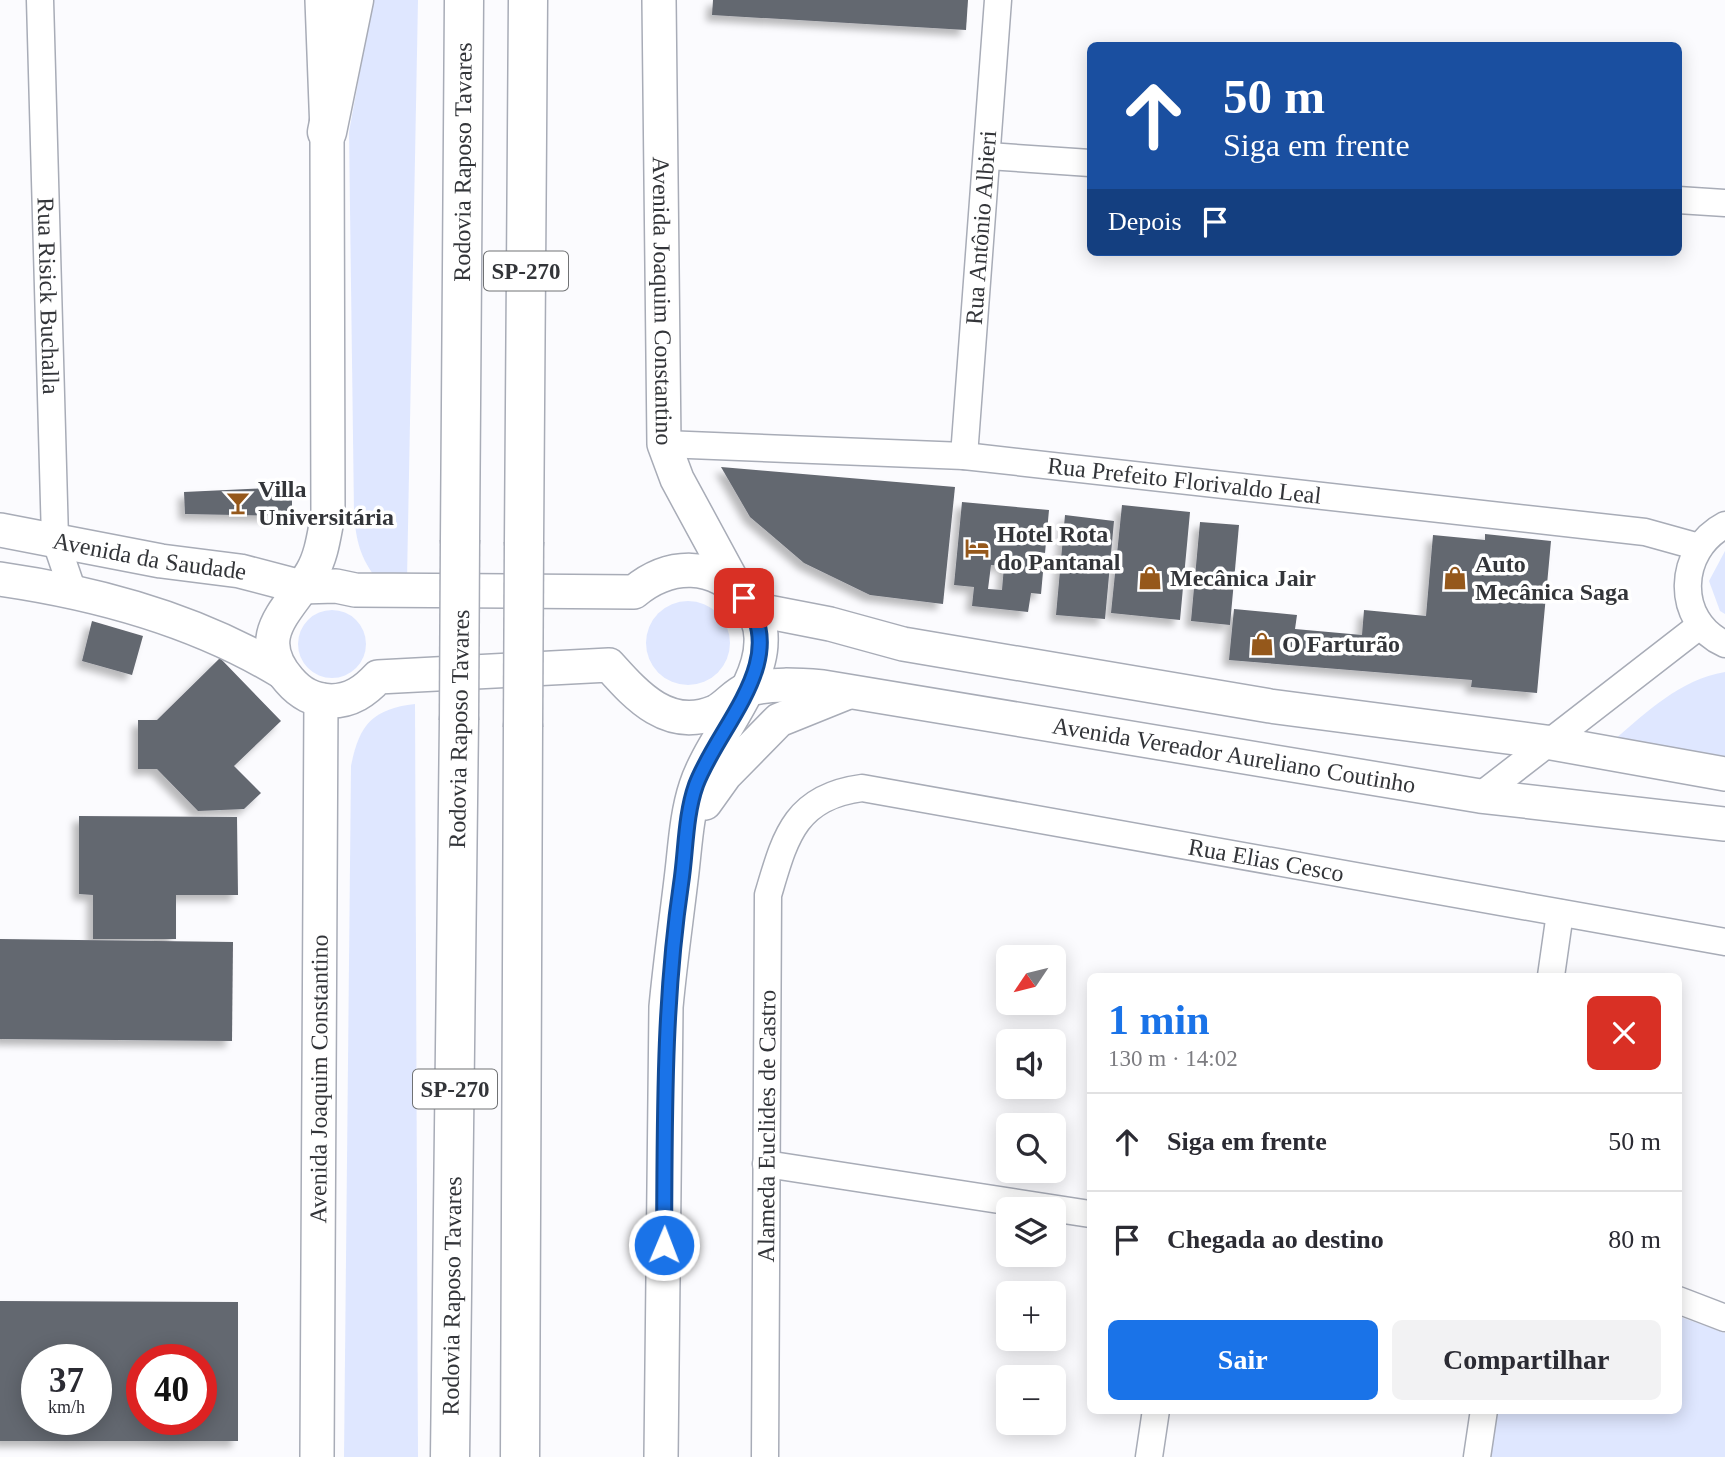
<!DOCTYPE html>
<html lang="pt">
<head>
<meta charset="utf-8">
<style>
  :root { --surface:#fff; --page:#f2f2f3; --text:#2b2b33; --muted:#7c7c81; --line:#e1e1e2; --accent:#1a73e8 }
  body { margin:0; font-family:"Times New Roman",serif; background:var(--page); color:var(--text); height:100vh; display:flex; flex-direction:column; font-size:26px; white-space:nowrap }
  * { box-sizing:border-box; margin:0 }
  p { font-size:23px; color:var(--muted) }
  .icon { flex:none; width:38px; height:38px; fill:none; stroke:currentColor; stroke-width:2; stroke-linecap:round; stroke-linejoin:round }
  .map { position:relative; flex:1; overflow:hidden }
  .panel { position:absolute; left:1087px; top:973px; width:595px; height:441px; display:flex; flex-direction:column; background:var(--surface); border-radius:10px; box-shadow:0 4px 18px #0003 }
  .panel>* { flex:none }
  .guide { position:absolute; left:1087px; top:42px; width:595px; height:214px; border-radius:10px; box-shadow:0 4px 18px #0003; background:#1a4fa0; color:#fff; overflow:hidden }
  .needle { width:46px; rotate:235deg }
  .controls { position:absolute; left:996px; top:945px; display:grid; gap:14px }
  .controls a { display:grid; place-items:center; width:70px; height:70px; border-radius:10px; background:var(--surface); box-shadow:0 4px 18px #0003; font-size:35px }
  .speed { position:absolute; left:21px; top:1344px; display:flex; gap:14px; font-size:35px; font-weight:700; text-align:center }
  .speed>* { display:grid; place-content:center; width:91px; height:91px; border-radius:50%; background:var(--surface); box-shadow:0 4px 18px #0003; line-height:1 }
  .speed small { font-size:18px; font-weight:400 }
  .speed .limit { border:10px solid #d22; background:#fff; color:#111 }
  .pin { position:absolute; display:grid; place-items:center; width:60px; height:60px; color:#fff; margin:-30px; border-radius:14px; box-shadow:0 4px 10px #0006 }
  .me { position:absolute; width:77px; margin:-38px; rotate:1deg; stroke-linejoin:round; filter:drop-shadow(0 0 5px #0008) }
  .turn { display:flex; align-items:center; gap:24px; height:147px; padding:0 21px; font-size:32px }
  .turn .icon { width:91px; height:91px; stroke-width:2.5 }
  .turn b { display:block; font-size:49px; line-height:60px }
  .then { display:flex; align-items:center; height:66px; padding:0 21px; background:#0003; gap:14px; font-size:26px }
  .round { display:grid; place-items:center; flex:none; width:74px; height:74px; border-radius:10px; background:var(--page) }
  .overview { display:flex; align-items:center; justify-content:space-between; height:119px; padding:0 21px }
  h1 { font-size:42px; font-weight:600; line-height:52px; color:var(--accent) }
  .primary-button { display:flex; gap:14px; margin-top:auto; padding:14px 21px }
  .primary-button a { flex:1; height:80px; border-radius:10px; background:var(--accent); color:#fff; font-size:28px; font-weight:600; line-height:80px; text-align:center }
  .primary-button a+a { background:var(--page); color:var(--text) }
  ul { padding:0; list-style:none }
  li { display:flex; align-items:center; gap:21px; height:98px; padding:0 21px; border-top:2px solid var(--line) }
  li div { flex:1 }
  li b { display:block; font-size:26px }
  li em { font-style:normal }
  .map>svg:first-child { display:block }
  .green { fill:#dfe7ff }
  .building { fill:#636770; fill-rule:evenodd; filter:url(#shadow) }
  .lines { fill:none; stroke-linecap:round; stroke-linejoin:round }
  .minor-casing { stroke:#a8acb7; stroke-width:29 }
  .tertiary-casing { stroke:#a8acb7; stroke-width:36 }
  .motorway-casing { stroke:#a8acb7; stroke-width:41 }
  .minor { stroke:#fff; stroke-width:26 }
  .tertiary { stroke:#fff; stroke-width:33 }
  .motorway { stroke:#fff; stroke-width:38 }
  .motorway-bridge-casing { stroke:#a8acb7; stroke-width:41; stroke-linecap:butt }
  .motorway-bridge { stroke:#fff; stroke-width:38 }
  .route-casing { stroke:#114b97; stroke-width:18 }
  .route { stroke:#1a73e8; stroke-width:12 }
  .labels { text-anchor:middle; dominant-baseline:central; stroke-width:7; stroke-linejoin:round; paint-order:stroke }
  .shield { fill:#fff; stroke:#707274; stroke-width:2 }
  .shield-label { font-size:23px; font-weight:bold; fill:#333539 }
  .street-label { font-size:24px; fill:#333539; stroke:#fff }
  .poi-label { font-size:24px; font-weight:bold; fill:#333539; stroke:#fff; text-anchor:start }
</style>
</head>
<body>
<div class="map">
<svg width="1725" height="1457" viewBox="0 0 1725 1457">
  <defs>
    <filter id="shadow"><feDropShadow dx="-6" dy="6" stdDeviation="3.5" flood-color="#0004"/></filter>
  </defs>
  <rect width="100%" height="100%" fill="#fbfbfe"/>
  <g class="green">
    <path d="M373,0H418L407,580L378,581C360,558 356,541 354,513L349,132Z"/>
    <polygon points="1725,551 1725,614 1720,611 1709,581"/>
    <circle cx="688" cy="643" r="42"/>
    <circle cx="332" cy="644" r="34"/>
    <path d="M1725,672V759L1613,741C1647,712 1679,680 1725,672Z"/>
    <path d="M415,704L418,1457H344L351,766C359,725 372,709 415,704Z"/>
    <polygon points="1678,1316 1725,1333 1725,1457 1490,1457 1496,1411 1678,1410"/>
  </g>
  <g class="building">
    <polygon points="713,0 968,0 966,30 712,15"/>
    <polygon points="721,467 955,487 943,604 870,595 804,563 750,517"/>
    <polygon points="292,487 292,516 185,514 184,492"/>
    <path d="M962,502L1049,510L1045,553L1039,552V561H1044L1041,594L1031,593L1028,612L972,606L974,587L954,585ZM991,565L1004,566L1002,590L988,589Z"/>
    <polygon points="1122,505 1190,512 1180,620 1111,613"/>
    <polygon points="1065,515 1114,521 1105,619 1056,615"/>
    <polygon points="1200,522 1239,525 1230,625 1191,621"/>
    <polygon points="1485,534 1551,541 1537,693 1471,687 1472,680 1229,660 1234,609 1297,615 1295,629 1362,635 1364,610 1426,616 1433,535 1485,540"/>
    <polygon points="92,621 143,636 132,675 82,661"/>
    <polygon points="220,658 281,721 234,766 261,793 244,809 198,811 157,769 138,769 138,720 157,720"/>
    <polygon points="79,816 237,817 238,895 176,895 176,939 93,939 93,895 79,894"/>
    <polygon points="0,939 233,942 232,1041 0,1039"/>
    <path d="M0,1301L238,1302V1441H0ZM37,1360H96V1419H37ZM142,1360H201V1419H142Z"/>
  </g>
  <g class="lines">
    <g class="minor-casing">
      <g id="minor">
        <path id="s1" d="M40,0L55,539L72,589"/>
        <polyline points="988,156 1090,163"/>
        <polyline points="1678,200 1725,203"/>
        <path id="s2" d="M664,444L964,456L1645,532L1699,547"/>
        <path id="s3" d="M964,456L998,0"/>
        <path d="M1725,525C1677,550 1674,621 1725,644"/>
        <polyline points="1480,796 1698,627"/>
        <polyline points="1551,976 1560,913"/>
        <polyline points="766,1164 1090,1214"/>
        <polyline points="1678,1300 1725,1318"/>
        <path id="s4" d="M765,1457L768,895C785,838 794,797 862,788L1725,942"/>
        <polyline points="1149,1457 1156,1410"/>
        <polyline points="1477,1457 1484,1410"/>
      </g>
    </g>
    <g class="tertiary-casing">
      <g id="tertiary">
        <path id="s5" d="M322,0L327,132L328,515C324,534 322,555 312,572C290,610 250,635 289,680C301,694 313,700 331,701C351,701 365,691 378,677L609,665C636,695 668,732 715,712C726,707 735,694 746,690C769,683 799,685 823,687L1480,796L1725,824"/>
        <path id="s6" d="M659,0L664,444L677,479L735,586"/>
        <path id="s7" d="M0,530L161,561L240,571L301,587L336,586L355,590L634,592C669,563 715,561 745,599C755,611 762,626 761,642C761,687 710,742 696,786C686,816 685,849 681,880C676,922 670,964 666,1007L661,1457"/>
        <path d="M0,579C97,593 197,620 282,672"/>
        <polyline points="753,609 830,624 903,644 1270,706 1546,742 1725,774"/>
        <polyline points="705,803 725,775 779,720 846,693"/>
        <path id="s8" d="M317,1457L321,700"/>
      </g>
    </g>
    <g class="motorway-casing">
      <g id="motorway">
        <polyline points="327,132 354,0"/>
        <path id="s9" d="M460,540L464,0"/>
        <polyline points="524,542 528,0"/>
        <path id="s10" d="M450,1457L459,720"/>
        <polyline points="520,1457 523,727"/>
      </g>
    </g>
    <use href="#minor" class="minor"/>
    <use href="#tertiary" class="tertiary"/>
    <use href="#motorway" class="motorway"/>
    <g class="motorway-bridge-casing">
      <g id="motorway-bridge">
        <polyline points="459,720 460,540"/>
        <polyline points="523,727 524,542"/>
      </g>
    </g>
    <use href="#motorway-bridge" class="motorway-bridge"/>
  </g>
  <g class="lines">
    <g class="route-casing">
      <path id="route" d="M664,1245C665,1123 663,1005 681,884C686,852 685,816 696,785C718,726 792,659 744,598"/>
    </g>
    <use href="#route" class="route"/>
  </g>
  <defs>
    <g id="bar-bare" transform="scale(1.89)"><path d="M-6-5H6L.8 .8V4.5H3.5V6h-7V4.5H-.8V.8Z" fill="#95581b" stroke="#fff" stroke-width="2.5" paint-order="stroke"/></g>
    <g id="hotel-bare" transform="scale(1.89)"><path d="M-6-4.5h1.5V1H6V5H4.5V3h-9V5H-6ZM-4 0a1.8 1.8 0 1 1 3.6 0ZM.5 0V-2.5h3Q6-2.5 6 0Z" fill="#95581b" stroke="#fff" stroke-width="2.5" paint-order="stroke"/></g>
    <g id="shop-bare" transform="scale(1.89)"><path d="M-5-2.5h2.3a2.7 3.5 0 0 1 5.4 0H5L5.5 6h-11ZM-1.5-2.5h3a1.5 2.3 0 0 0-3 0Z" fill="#95581b" stroke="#fff" stroke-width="2.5" paint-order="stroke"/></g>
  </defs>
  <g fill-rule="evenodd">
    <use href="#bar-bare" x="238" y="503"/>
    <use href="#hotel-bare" x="977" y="548"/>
    <use href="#shop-bare" x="1150" y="578"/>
    <use href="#shop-bare" x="1455" y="578"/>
    <use href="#shop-bare" x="1262" y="644"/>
  </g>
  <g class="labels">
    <g class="shield">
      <rect x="484" y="251.5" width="84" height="39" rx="5"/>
      <rect x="413" y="1069.5" width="84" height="39" rx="5"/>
    </g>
    <g class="shield-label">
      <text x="526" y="271">SP-270</text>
      <text x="455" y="1089">SP-270</text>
    </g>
    <g class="street-label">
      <text stroke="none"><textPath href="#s9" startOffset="378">Rodovia Raposo Tavares</textPath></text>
      <text stroke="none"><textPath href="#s3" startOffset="229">Rua Antônio Albieri</textPath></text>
      <text stroke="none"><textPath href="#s1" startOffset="296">Rua Risick Buchalla</textPath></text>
      <text stroke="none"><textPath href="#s6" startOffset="301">Avenida Joaquim Constantino</textPath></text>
      <text stroke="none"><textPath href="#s2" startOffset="522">Rua Prefeito Florivaldo Leal</textPath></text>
      <text stroke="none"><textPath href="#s7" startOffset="152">Avenida da Saudade</textPath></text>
      <text transform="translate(459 729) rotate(-89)">Rodovia Raposo Tavares</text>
      <text stroke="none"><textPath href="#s5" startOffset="1690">Avenida Vereador Aureliano Coutinho</textPath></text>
      <text stroke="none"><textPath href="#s4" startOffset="1127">Rua Elias Cesco</textPath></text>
      <text stroke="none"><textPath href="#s8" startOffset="378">Avenida Joaquim Constantino</textPath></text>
      <text stroke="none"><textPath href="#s4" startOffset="331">Alameda Euclides de Castro</textPath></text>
      <text stroke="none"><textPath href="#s10" startOffset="161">Rodovia Raposo Tavares</textPath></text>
    </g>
    <g class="poi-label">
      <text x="258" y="489">Villa<tspan x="258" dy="28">Universitária</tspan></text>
      <text x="997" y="534">Hotel Rota<tspan x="997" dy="28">do Pantanal</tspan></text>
      <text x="1475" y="564">Auto<tspan x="1475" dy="28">Mecânica Saga</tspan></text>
      <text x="1170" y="578">Mecânica Jair</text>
      <text x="1282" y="644">O Farturão</text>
    </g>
  </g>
</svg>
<div class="controls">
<a><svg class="needle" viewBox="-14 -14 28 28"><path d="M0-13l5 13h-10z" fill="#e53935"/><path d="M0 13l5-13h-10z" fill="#7c7c81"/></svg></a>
<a><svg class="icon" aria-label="sound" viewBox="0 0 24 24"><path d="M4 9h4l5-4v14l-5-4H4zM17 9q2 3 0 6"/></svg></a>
<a><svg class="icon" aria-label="search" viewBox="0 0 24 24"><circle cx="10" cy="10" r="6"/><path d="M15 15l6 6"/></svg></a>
<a><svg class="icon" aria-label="layers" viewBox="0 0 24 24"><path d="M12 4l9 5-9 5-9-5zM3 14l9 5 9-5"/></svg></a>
<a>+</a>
<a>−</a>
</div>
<div class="speed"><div>37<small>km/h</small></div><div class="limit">40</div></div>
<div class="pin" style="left:744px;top:598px;background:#d93025"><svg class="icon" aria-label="arrive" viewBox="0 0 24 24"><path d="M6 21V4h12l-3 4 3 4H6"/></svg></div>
<svg class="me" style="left:664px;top:1245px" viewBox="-20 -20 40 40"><circle r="17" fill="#1a73e8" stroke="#fff" stroke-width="3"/><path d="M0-11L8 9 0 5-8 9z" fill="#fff"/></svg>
<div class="guide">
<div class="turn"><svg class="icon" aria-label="ahead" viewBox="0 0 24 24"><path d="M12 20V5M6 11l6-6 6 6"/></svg><div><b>50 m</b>Siga em frente</div></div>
<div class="then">Depois<svg class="icon" aria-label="arrive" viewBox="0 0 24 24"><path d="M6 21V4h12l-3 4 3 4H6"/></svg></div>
</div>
<section class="panel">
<div class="overview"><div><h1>1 min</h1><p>130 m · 14:02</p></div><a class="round" style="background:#d93025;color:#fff"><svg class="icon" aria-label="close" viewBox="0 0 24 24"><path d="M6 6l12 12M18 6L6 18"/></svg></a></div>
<ul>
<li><svg class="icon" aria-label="ahead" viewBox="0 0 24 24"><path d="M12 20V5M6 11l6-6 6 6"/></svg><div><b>Siga em frente</b></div><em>50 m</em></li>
<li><svg class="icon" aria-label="arrive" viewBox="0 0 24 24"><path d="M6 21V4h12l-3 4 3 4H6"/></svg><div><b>Chegada ao destino</b></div><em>80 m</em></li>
</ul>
<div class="primary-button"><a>Sair</a><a>Compartilhar</a></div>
</section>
</div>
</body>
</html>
